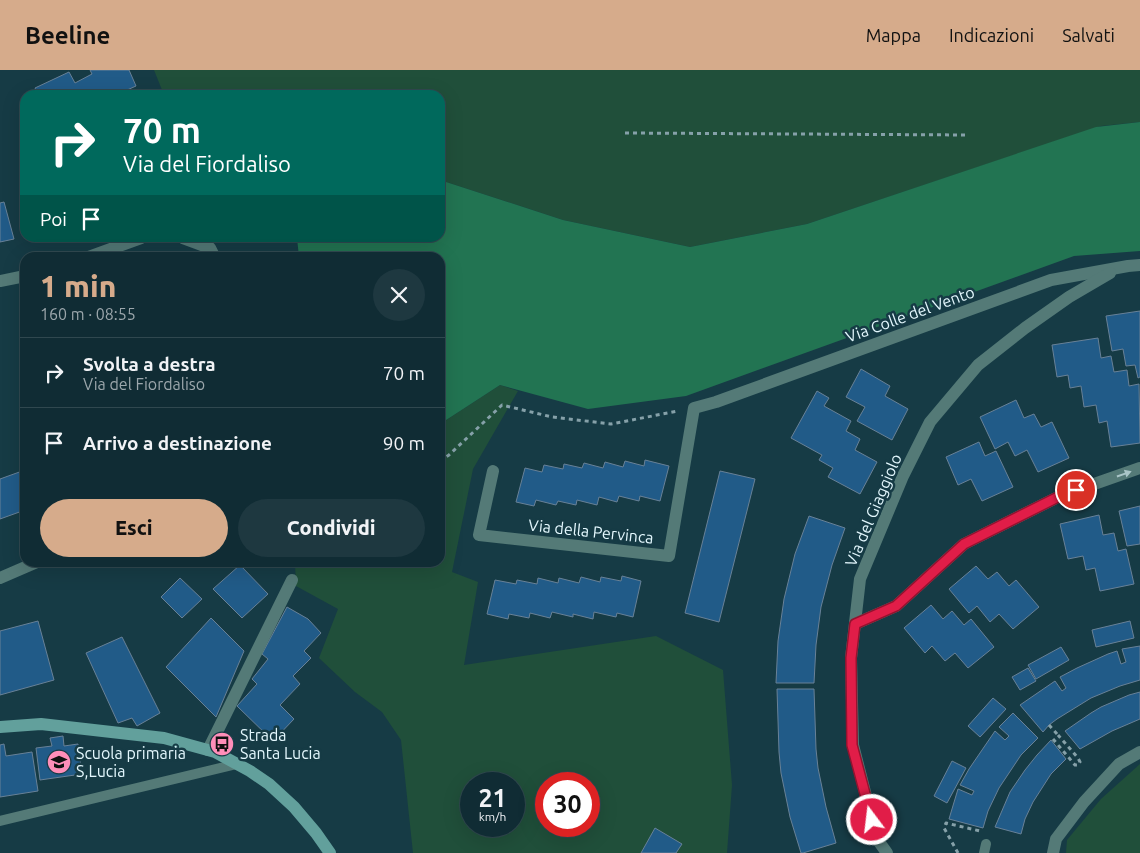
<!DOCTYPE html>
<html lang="it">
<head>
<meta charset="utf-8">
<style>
  :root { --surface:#102c34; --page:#1e3840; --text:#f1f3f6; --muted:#9ca7ac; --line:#30484f; --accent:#d6ab8b }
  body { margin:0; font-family:Ubuntu,sans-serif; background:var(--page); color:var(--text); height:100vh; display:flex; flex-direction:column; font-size:19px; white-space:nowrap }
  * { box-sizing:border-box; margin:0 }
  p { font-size:16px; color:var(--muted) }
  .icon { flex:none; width:28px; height:28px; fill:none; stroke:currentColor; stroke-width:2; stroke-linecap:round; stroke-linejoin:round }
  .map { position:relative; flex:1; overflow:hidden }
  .drawer { position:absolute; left:20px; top:182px; width:425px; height:315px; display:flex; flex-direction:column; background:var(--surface); border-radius:15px; box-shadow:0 5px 20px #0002,0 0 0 1px var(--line) }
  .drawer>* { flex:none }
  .top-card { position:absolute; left:20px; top:20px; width:425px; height:152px; border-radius:15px; box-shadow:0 5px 20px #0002,0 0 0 1px var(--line); background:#00695c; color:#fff; overflow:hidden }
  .speed { position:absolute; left:460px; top:702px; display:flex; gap:10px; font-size:25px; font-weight:700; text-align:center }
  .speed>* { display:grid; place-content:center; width:65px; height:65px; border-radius:50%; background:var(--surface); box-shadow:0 5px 20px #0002,0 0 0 1px var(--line); line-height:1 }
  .speed small { font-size:12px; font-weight:400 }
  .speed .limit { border:8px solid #d22; background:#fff; color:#111 }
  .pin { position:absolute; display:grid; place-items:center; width:42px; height:42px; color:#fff; margin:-21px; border:2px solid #fff; border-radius:50%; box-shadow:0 1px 5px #0007 }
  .me { position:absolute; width:55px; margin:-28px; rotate:345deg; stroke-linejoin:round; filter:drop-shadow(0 0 4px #0008) }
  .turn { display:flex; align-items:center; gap:18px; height:105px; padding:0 20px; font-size:22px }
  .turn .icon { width:65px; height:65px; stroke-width:2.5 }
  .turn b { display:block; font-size:35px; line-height:42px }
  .then { display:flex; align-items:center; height:48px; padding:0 20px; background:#0003; gap:10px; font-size:19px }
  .round { display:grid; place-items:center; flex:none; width:52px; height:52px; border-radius:26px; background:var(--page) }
  .summary { display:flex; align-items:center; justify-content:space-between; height:85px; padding:0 20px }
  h1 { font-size:30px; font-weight:800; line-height:38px; color:var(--accent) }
  .cta { display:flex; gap:10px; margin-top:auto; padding:10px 20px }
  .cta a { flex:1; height:58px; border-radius:30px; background:var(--accent); color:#111; font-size:20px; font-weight:800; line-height:58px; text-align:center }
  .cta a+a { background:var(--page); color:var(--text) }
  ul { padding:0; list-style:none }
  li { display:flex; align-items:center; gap:15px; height:70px; padding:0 20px; border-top:1px solid var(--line) }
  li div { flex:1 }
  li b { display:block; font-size:19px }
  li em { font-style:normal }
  header { display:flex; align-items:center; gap:30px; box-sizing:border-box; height:70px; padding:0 25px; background:var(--accent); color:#111 }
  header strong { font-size:24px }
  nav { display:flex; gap:28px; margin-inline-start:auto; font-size:18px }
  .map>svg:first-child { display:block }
  .green { fill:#204f3a; fill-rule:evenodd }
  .forest { fill:#227452 }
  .building { fill:#215b88; stroke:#688197 }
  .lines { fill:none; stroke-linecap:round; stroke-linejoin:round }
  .path { stroke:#86a1a9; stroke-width:3; stroke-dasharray:4 4; stroke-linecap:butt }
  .lane { stroke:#547a77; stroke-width:10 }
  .street { stroke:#547a77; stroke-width:12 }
  .secondary { stroke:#62a09c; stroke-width:12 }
  .path-bridge { stroke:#86a1a9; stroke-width:3; stroke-dasharray:4 4; stroke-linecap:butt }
  .oneway { fill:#aac6c8 }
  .route-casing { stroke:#92132f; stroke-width:12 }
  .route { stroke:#e11d48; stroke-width:9 }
  .labels { text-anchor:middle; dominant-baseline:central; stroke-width:5; stroke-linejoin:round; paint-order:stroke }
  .street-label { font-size:16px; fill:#e4f8fe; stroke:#163b45 }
  .poi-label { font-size:16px; fill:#e4f8fe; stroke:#163b45; text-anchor:start }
</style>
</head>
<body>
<header>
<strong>Beeline</strong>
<nav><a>Mappa</a><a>Indicazioni</a><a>Salvati</a></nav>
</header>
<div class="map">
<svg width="1140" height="783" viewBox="0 0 1140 783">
  <rect width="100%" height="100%" fill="#163b45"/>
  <g class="green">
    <polygon points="154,0 1140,0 1140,52 1101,56 807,154 690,177 563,150 440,110 440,25 164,25"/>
    <path d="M500,315L518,321L473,399L452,502L478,512L464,595L656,566L723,600L732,715L727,783H413L401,670L382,642L355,622L319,588L338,539L296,516L295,493L440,492V354ZM471,714H514V756H471ZM546,714H589V756H546Z"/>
    <polygon points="1140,694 1140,783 1066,783 1067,770 1101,729"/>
  </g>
  <polygon class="forest" points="1140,52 1140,181 1074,186 686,326 588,339 500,315 440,354 440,188 299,187 297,168 440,168 440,110 563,150 690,177 807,154 1096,57"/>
  <g class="building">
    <polygon points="90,0 129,0 136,16 116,25 38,25 35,18 69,2 75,13 92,4"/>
    <polygon points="4,132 14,169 0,172 0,133"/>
    <polygon points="1140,241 1140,307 1138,308 1135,295 1126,296 1123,279 1112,281 1106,246"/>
    <polygon points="1098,268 1101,288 1111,286 1114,302 1127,300 1129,316 1139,314 1140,373 1111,377 1107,351 1099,353 1096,335 1084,337 1081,316 1070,318 1068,305 1057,307 1052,275"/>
    <polygon points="861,299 890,316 885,326 908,339 892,370 857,351 865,337 846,327"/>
    <polygon points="817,321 829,328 824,336 851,351 846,361 860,369 855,380 877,392 860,424 828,407 833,398 819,390 822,385 791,368"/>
    <polygon points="1016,330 1024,348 1034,344 1041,357 1052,352 1069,388 1038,402 1027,380 1015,386 1008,372 995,379 980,347"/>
    <polygon points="979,372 985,386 996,381 1013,417 982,431 971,409 958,415 946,387"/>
    <polygon points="645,390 669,396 660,431 640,426 639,431 619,426 617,432 599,427 597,435 577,430 576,435 558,431 556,435 536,430 534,436 516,432 525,398 542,402 544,395 563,399 564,394 582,398 584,393 603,398 605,392 623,397 625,391 644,396"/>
    <polygon points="25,400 25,440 0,449 0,409"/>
    <polygon points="720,401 755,409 719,552 685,543"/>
    <polygon points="1140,436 1140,474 1127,476 1119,441"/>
    <polygon points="1099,445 1103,465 1114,463 1118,481 1126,479 1134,514 1100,521 1095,498 1086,500 1083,486 1068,489 1060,454"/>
    <polygon points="809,446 845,458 832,495 821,537 816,575 814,613 776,613 778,571 784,529 795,484"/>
    <polygon points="240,495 268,524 242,548 213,519"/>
    <polygon points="976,496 988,509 997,502 1009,516 1016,510 1039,537 1013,559 999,544 990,552 977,536 969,543 949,519"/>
    <polygon points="622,506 641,511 633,547 617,543 616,547 594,542 593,549 573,544 573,547 552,542 550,548 530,543 529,548 509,544 508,549 487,544 495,510 516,514 517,510 537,514 538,508 558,513 559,508 579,513 581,507 600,512 601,507 621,511"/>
    <polygon points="180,508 202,529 182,548 161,527"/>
    <polygon points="931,535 943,549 952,541 964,555 971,549 994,577 968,598 955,583 945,591 932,576 925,583 904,558"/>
    <polygon points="287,537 308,549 321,563 304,581 311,588 293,606 300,614 280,635 294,649 273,671 237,636 257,614 252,609 268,589 262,584"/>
    <polygon points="211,548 244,581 216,647 166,597"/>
    <polygon points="38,551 54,610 0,625 0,561"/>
    <polygon points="1130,551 1134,568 1096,577 1092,560"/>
    <polygon points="122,567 160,643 137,656 132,648 118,653 86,583"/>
    <polygon points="1140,576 1140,610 1120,616 1091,628 1057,649 1049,655 1043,662 1020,635 1055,611 1062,621 1066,618 1060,607 1077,598 1108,584 1117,581 1121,594 1126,592 1122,579"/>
    <polygon points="1061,577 1069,590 1036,609 1028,595"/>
    <polygon points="1028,598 1036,611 1020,620 1012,607"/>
    <polygon points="777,619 814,619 816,679 818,698 826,737 836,773 803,783 801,783 790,747 781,703 779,682"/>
    <polygon points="1140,622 1140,649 1112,661 1080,679 1065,661 1091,643 1101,637 1129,625"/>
    <polygon points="993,628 1006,639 980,667 968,656"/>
    <polygon points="1013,643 1038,668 1021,685 999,718 988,741 983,758 949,749 958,719 972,725 974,721 960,715 969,699 995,661 1005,670 1009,666 999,657"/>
    <polygon points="63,666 64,676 78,674 82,704 40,710 36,678 52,676 50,668"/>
    <polygon points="1051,670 1066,689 1051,704 1033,732 1025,749 1021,764 995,757 1010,722 1025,700 1037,685"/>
    <polygon points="4,674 6,686 32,682 38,721 0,727 0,675"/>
    <polygon points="952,691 966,698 947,733 934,726"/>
    <polygon points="655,758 682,774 676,783 641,783"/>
  </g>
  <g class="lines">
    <g class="path">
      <polyline points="625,63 967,65"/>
      <polyline points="440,391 449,385 502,335 552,347 611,354 678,341"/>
      <polyline points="1053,669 1075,695 1078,695 1080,692 1078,688 1058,665"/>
      <polyline points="958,783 944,758 946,753 980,761"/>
    </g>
    <g class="lane">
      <polyline points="0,751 237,694"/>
      <polyline points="984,783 986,774"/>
    </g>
    <g class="street">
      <polyline points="183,168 210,178 215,188"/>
      <polyline points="86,188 141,168"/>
      <polyline points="0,211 25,206"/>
      <polyline points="493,401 479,465 669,486 694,338 716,332 1051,210 1128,196 1140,195"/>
      <polyline points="0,508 37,492"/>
      <polyline points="855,554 896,536 964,474 1060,426 1140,398"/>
      <polyline points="208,680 292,510"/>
      <polyline points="887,783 877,769 853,675 851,588 860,509 903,406 930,352 978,295 1025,258 1069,227 1110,203"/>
      <polyline points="1053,783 1056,769 1084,732 1119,694 1140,682"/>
    </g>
    <polyline class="secondary" points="0,657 41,654 164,668 215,682 250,701 269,714 294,737 316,763 330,783"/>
    <polyline class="path-bridge" points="1049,655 1058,665"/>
  </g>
  <defs><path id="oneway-solid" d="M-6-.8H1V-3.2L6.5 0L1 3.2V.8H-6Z" transform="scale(1.25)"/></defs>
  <use class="oneway" href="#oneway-solid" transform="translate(1124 404) rotate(-19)"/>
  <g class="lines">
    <g class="route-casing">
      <polyline id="route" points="872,750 852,675 851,588 855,554 896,536 964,474 1060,426 1076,420"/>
    </g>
    <use href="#route" class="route"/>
  </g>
  <defs>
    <g id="bus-disc" transform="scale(1.25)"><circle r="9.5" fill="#ff8eb9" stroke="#163b45"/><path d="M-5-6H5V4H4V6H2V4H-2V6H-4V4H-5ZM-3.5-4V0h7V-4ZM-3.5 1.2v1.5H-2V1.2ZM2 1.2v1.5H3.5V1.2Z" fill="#111"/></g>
    <g id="school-disc" transform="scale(1.25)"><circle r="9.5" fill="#ff8eb9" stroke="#163b45"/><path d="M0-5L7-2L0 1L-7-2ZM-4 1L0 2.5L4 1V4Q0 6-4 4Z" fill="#111"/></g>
  </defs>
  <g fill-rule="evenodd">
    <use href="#bus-disc" x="222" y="674"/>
    <use href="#school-disc" x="59" y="692"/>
  </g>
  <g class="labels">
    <g class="street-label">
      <text transform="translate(910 244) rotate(-20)">Via Colle del Vento</text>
      <text transform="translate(873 440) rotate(-67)">Via del Giaggiolo</text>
      <text transform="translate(591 461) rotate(6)">Via della Pervinca</text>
    </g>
    <g class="poi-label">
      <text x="240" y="665">Strada<tspan x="240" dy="18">Santa Lucia</tspan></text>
      <text x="76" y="683">Scuola primaria<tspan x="76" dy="18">S,Lucia</tspan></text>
    </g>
  </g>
</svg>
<div class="speed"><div>21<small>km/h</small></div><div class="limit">30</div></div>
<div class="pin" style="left:1076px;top:420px;background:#d93025"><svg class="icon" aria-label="arrive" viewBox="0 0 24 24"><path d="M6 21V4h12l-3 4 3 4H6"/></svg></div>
<svg class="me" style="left:872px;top:750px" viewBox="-20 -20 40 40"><circle r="17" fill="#e11d48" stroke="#fff" stroke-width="3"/><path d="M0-11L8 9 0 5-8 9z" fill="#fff"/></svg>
<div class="top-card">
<div class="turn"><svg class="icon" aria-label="right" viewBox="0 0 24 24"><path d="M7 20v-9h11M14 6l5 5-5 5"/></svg><div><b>70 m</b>Via del Fiordaliso</div></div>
<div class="then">Poi<svg class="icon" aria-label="arrive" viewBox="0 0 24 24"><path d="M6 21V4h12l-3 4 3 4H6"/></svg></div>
</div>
<section class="drawer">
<div class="summary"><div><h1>1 min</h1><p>160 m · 08:55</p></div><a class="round"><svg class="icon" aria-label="close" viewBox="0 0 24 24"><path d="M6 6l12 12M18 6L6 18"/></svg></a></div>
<ul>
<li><svg class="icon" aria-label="right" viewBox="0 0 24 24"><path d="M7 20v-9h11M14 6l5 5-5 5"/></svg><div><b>Svolta a destra</b><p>Via del Fiordaliso</p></div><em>70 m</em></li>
<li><svg class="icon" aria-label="arrive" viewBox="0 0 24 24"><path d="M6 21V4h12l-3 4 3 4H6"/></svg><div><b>Arrivo a destinazione</b></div><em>90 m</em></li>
</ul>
<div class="cta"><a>Esci</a><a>Condividi</a></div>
</section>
</div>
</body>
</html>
